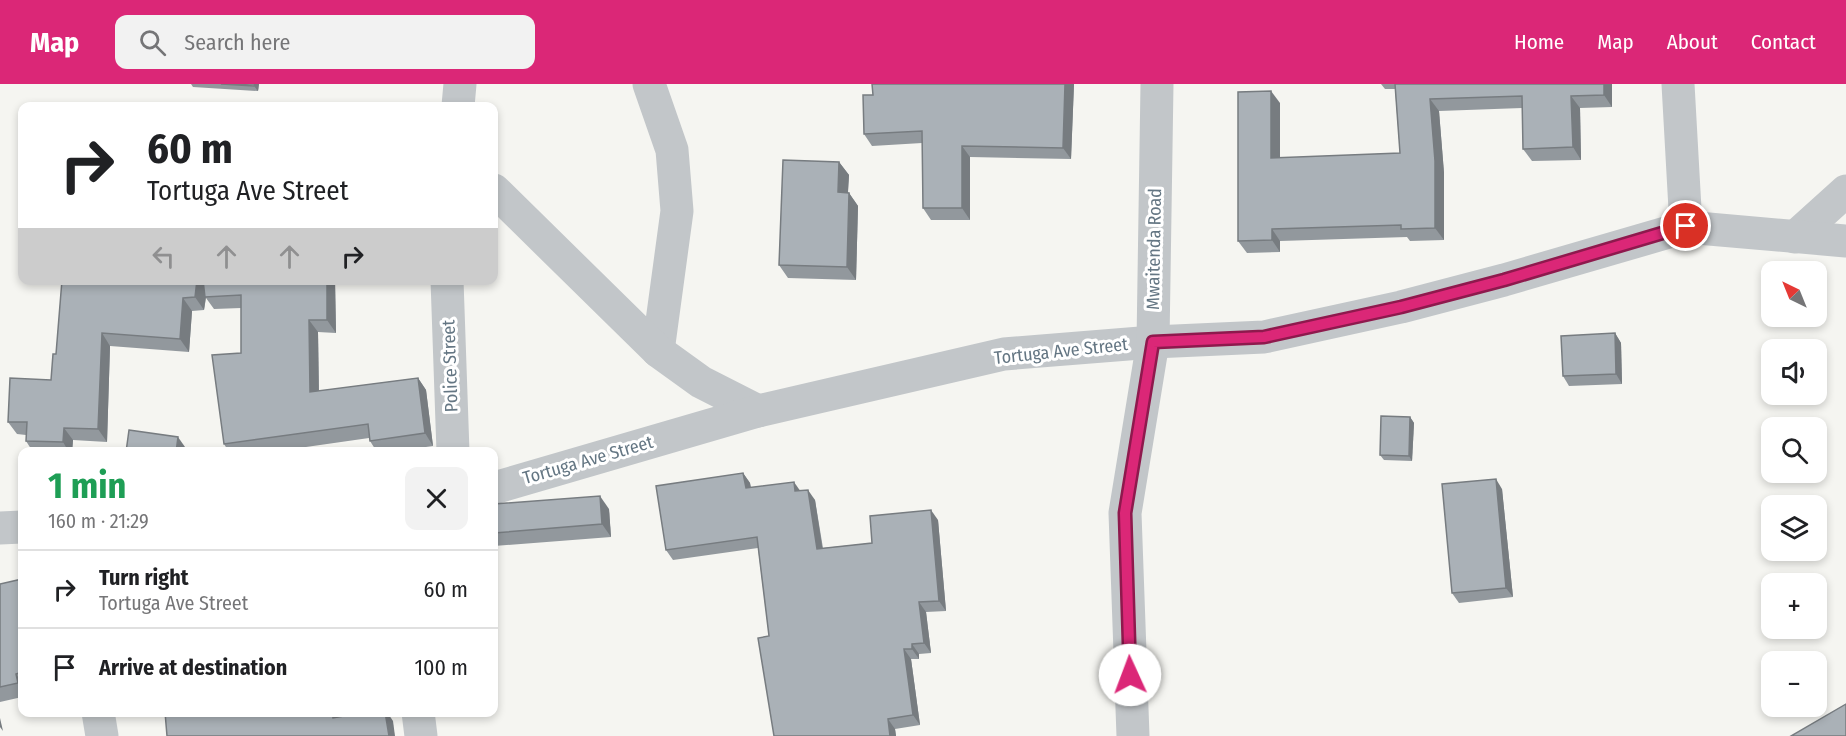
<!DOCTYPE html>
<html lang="en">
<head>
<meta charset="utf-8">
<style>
  :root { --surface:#fff; --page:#f2f2f2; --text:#202124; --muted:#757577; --line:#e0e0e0; --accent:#db2777 }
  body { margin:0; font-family:"Fira Sans Condensed",sans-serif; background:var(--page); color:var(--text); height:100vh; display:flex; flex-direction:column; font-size:22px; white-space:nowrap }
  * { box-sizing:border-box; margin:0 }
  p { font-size:20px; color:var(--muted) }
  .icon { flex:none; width:33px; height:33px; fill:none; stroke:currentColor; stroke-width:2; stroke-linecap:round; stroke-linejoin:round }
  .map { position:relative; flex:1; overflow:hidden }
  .sheet { position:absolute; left:18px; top:363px; width:480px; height:270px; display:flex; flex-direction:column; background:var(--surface); border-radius:12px; box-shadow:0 3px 9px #0003 }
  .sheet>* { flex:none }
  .banner { position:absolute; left:18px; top:18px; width:480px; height:183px; border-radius:12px; box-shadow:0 3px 9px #0003; background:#fff; color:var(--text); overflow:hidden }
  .needle { width:39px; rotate:317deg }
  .buttons { position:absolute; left:1761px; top:177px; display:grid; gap:12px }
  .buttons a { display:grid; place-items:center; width:66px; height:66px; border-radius:12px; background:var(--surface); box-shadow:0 3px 9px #0003; font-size:30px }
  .pin { position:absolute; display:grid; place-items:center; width:51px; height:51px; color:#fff; margin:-26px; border:3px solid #fff; border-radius:50%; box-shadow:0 2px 6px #0007 }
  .me { position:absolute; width:66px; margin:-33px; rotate:358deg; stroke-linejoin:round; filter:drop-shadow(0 0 4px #0008) }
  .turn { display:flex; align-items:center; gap:21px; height:126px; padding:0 30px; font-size:27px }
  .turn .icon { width:78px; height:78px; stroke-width:2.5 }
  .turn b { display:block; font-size:42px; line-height:51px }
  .lanes { display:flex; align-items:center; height:57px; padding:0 30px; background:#0003; justify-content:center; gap:30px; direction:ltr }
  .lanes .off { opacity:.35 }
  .round { display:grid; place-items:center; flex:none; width:63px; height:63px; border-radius:12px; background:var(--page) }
  .head { display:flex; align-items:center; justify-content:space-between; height:102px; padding:0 30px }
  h1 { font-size:36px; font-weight:700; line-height:45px; color:#1e9e55 }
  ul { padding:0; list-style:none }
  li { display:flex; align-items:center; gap:18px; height:78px; padding:0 30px; border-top:2px solid var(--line) }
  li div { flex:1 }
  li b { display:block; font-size:22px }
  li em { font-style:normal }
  header { display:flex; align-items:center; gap:36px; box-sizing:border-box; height:84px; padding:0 30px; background:var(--accent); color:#fff }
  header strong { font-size:28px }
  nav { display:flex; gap:33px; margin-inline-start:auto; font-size:21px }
  .search { width:420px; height:54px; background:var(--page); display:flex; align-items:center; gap:15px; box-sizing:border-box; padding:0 21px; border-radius:12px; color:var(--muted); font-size:22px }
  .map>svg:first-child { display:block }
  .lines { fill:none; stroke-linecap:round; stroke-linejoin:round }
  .street { stroke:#c2c6c9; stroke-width:33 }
  .wall { fill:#92989d }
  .shaded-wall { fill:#777c80 }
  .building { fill:#aab1b7; stroke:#777c80; stroke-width:1.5 }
  .route-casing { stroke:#8e194d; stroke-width:15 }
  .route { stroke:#db2777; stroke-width:10 }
  .labels { text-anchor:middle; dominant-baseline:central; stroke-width:6; stroke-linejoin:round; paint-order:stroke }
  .street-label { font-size:18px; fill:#647683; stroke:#fff }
</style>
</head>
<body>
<header>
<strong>Map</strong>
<div class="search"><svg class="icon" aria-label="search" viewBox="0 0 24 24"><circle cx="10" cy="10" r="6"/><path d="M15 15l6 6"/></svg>Search here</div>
<nav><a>Home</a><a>Map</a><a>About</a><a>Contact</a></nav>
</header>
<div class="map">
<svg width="1846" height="652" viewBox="0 0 1846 652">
  <rect width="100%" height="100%" fill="#f5f5f1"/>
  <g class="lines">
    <g class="street">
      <polyline points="649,0 672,66 677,127 658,267"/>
      <polyline points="1678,0 1686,143"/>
      <polyline points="458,22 460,0"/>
      <polyline points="494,106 658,267 701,298 758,327"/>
      <polyline points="1795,153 1846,107"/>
      <polyline points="447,196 453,368"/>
      <polyline points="494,404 758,327 1004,270 1153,258 1264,253 1401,223 1504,196 1686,143 1846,157"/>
      <polyline points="0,444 22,443"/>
      <polyline points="98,628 102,652"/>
      <polyline points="418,628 421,652"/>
      <polyline points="1133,652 1125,429 1153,258 1157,0"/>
    </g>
  </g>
  <g class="wall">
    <polygon points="191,0 259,0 258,7 193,3"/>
    <polygon points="872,0 1074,0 1071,75 970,73 970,136 931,136 923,124 922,59 872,62 864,50 873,11"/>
    <polygon points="1381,0 1612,0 1612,23 1580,24 1581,76 1532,77 1523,65 1522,24 1439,27 1444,89 1444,156 1410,157 1407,153 1280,157 1280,168 1247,169 1238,157 1280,19 1280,74 1400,69 1395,5 1385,5"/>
    <polygon points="839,78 849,91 848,109 849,109 858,122 856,196 788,194 779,181"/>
    <polygon points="62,196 335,196 336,249 318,248 319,307 418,294 426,306 433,362 390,368 377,368 370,357 369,354 271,368 229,368 224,360 241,269 241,224 214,225 206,214 204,226 192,227 189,268 110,262 107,358 73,356 72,368 33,368 26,357 26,351 17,350 8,338 51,296 56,270"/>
    <polygon points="1615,249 1621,259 1622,300 1569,302 1563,292"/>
    <polygon points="1410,333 1414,339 1412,377 1384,376 1380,371"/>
    <polygon points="743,389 750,399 751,403 800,407 815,416 823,464 872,459 938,436 946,527 926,528 931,569 919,570 919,575 911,575 920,641 895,645 896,652 774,652 769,552 758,464 673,476 666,466"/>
    <polygon points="1502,405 1513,513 1459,519 1452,509"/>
    <polygon points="494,420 609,425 611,453 494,462"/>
    <polygon points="22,495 22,613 0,618 0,500"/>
  </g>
  <g class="shaded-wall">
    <polygon points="255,0 259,0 258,7 254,2"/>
    <polygon points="1065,0 1074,0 1071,75 1063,64"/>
    <polygon points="1604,0 1612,0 1612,23 1604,11"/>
    <polygon points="1271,7 1280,19 1280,86 1271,74"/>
    <polygon points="1571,12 1580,24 1581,76 1573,63"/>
    <polygon points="1430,15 1439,27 1444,89 1444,156 1435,144"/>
    <polygon points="962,62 970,73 970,136 962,124"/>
    <polygon points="839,78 849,91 847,121 838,108"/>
    <polygon points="849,109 858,122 856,196 847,183"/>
    <polygon points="1272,145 1280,157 1280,168 1272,156"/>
    <polygon points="197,196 207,196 208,197 204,226 195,213"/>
    <polygon points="327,196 335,196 336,249 327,236"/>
    <polygon points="183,214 192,227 189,268 180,255"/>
    <polygon points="309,236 318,248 319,321 310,308"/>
    <polygon points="102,249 110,262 107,358 98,345"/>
    <polygon points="1615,249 1621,259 1622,300 1616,290"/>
    <polygon points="418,294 426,306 433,362 425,349"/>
    <polygon points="1410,333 1414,339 1412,377 1409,372"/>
    <polygon points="64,344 73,356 72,368 69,368 63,358"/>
    <polygon points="178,353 185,363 184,368 176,368"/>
    <polygon points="743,389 750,399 752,414 746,404"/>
    <polygon points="1496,395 1502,405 1513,513 1506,504"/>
    <polygon points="794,398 801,408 795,407"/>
    <polygon points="808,406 815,416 824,475 817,465"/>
    <polygon points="600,412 609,425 611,453 602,440"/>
    <polygon points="931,426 938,436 946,527 939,517"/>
    <polygon points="919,518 926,528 931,569 924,559"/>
    <polygon points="912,560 919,570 919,575 912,565"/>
    <polygon points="904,565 911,575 920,641 913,631"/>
    <polygon points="16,590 22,599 22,606 18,599"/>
    <polygon points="332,628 339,628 341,645 333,634"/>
    <polygon points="385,628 387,628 393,637 395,652 389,652"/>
    <polygon points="0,634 3,647 0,643"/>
    <polygon points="888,635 895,645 896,652 890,652"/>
  </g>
  <g class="building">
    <polygon points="221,0 255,0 254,2"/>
    <polygon points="872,0 1065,0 1063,64 962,62 962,124 923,124 922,47 864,50 863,11 873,11"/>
    <polygon points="1395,0 1604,0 1604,11 1571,12 1573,63 1523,65 1522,12 1430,15 1435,77 1435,144 1401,145 1401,141 1272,145 1272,156 1238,157 1238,8 1271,7 1271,74 1400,69"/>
    <polygon points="261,19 348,20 348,22 261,22"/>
    <polygon points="783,76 839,78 838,108 849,109 847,183 779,181"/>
    <polygon points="62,196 197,196 195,213 183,214 180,255 102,249 98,345 64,344 63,358 26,357 27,338 8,338 10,294 51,296 53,270 56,270"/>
    <polygon points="203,196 327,196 327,236 309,236 310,308 418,294 425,349 370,357 368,340 224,360 212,271 241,269 241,211 205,213"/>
    <polygon points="1615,249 1616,290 1563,292 1561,252"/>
    <polygon points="1381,332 1410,333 1409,372 1380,371"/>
    <polygon points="129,346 178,353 176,368 126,368"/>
    <polygon points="743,389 746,404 794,398 795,407 808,406 817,465 872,459 870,432 931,426 939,517 919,518 924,559 912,560 912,565 904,565 913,631 888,635 890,652 774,652 758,554 769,552 757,453 666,466 656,402"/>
    <polygon points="1496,395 1506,504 1452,509 1442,400"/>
    <polygon points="600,412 602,440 494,449 494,420"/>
    <polygon points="22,495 22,588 16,590 18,599 0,603 0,500"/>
    <polygon points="1846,620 1846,652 1791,652"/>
    <polygon points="165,628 332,628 333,634 367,628 385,628 389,652 167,652"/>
  </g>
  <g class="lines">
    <g class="route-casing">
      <polyline id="route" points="1130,591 1125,429 1153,258 1264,253 1401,223 1504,196 1686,142"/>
    </g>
    <use href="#route" class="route"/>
  </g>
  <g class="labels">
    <g class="street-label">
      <text transform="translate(1154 165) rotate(-89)">Mwaitenda Road</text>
      <text transform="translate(1061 267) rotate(-6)">Tortuga Ave Street</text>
      <text transform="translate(450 282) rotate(-92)">Police Street</text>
      <text transform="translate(588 376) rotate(-16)">Tortuga Ave Street</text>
    </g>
  </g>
</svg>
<div class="buttons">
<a><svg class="needle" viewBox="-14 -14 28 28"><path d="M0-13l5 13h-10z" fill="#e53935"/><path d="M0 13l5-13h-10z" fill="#757577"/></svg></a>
<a><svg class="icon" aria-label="sound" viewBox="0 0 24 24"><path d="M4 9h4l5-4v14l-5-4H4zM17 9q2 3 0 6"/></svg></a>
<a><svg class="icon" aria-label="search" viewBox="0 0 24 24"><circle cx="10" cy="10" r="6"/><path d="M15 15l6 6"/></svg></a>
<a><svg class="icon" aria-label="layers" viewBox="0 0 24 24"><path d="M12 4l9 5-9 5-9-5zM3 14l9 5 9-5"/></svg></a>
<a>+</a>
<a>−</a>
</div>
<div class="pin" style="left:1686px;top:142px;background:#d93025"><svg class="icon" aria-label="arrive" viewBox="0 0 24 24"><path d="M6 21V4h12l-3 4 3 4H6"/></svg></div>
<svg class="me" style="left:1130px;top:591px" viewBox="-20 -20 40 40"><circle r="19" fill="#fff"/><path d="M0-13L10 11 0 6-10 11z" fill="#db2777"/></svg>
<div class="banner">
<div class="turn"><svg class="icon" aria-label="right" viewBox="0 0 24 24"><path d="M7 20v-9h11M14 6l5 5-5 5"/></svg><div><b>60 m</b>Tortuga Ave Street</div></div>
<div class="lanes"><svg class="icon off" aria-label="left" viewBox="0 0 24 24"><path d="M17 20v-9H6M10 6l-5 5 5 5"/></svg><svg class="icon off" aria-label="ahead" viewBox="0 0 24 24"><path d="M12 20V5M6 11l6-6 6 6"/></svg><svg class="icon off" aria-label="ahead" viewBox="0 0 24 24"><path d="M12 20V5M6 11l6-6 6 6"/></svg><svg class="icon" aria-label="right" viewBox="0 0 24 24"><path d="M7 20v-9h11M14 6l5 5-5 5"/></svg></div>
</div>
<section class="sheet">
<div class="head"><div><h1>1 min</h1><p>160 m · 21:29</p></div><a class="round"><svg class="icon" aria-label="close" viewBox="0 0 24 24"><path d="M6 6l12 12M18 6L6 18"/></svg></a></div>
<ul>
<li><svg class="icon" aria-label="right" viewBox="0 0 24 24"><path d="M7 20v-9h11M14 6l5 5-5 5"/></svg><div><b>Turn right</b><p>Tortuga Ave Street</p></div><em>60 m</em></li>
<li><svg class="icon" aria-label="arrive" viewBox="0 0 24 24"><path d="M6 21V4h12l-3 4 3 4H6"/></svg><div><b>Arrive at destination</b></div><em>100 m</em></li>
</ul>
</section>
</div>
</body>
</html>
